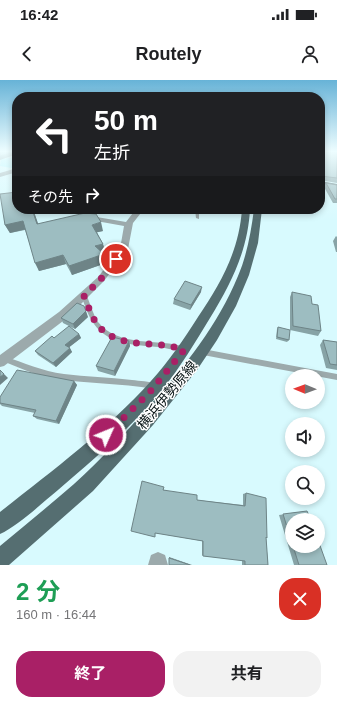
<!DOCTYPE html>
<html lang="ja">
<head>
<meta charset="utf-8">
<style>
  :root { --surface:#fff; --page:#f2f2f2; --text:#202124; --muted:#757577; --accent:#a92066 }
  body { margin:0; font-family:Helvetica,"Noto Sans JP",sans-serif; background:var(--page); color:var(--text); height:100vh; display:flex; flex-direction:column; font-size:15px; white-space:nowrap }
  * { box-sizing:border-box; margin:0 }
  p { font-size:13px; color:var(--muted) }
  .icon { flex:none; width:22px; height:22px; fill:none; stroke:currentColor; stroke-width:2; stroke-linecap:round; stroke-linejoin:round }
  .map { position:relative; height:485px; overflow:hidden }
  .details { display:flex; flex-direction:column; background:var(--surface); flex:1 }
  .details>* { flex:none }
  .guide { position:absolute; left:12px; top:12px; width:313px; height:122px; border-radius:16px; box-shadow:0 2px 6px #0003; background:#202124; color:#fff; overflow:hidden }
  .needle { width:26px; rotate:271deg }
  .fabs { position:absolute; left:285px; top:289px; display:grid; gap:8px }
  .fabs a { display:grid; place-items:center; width:40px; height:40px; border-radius:50%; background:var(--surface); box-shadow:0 2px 6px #0003; font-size:20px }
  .pin { position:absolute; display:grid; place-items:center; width:34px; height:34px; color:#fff; margin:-17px; border:2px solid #fff; border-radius:50%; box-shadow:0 1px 4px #0007 }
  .me { position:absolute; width:44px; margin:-22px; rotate:46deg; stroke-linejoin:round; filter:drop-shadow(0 0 3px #0008) }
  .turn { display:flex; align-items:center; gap:14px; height:84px; padding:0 16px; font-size:18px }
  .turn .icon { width:52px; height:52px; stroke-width:2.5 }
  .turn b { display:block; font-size:28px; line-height:34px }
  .then { display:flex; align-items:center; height:38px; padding:0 16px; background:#0003; gap:8px; font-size:15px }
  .round { display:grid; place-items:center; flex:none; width:42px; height:42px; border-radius:16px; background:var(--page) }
  .headline { display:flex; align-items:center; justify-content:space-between; height:68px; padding:0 16px }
  h1 { font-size:24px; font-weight:700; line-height:30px; color:#1e9e55 }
  .cta { display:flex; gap:8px; margin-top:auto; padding:8px 16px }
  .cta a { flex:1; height:46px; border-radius:16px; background:var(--accent); color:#fff; font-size:16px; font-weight:700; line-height:46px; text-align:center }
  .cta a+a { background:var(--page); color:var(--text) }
  .status { display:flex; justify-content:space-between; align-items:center; height:28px; padding:0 20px; background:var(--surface); direction:ltr }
  .status svg { height:11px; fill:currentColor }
  header { display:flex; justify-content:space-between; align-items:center; height:52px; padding:0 16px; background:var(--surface); font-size:18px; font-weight:700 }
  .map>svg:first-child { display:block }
  .green { fill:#a5f4fe }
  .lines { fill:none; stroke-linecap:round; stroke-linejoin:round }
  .lane { fill:#9caaac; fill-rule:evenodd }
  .street { fill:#9caaac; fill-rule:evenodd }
  .primary { fill:#556e71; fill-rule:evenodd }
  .wall { fill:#87a3a6 }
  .shaded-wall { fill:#6e8487 }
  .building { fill:#9dbdc1; stroke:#6e8487 }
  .route { stroke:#a92066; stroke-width:7; stroke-dasharray:0 12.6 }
  .labels { text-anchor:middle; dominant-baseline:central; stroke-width:3; stroke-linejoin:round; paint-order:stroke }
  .near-street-label { font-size:14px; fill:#071314; stroke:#fff }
</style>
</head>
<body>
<div class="status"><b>16:42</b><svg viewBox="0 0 49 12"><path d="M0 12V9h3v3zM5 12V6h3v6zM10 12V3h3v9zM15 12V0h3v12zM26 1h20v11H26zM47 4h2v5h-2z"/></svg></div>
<header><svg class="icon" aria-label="back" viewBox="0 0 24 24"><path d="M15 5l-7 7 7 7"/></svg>Routely<svg class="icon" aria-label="person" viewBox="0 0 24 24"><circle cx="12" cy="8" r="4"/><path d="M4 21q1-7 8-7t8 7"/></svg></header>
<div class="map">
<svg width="337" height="485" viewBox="0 0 337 485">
  <rect width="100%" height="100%" fill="#d8fafe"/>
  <polygon class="green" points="17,77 17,89 0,86 1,79"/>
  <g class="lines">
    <g class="lane">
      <polygon points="195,129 199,129 199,139 196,138"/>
      <path d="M84,214L87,216C90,224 93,234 98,242C119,268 158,258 186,267L187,269L186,271C181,272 166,268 159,267C136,265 109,265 94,244C88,236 85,225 81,216Z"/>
      <polygon points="203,269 337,294 337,300 203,275 201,274 200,272 201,270"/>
      <path d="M4,276C24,283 42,291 64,294C86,297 109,297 132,300C140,301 149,301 156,304L157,306L156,308L154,309C120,303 86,304 52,298C35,295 18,287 2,281L1,279L2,277Z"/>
    </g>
    <g class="street">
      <polygon points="17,88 17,92 0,97 0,93"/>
      <polygon points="136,129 144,129 133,143 128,169 104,201 67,238 4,286 0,287 0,275 59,232 98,197 120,169 124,146 85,139 85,135 126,142"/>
      <polygon points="158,472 165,475 168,485 148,485 151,475"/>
    </g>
    <g class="primary">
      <polygon points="320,101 337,104 337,108 320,105"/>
      <path d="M242,129H250C248,170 231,204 210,238C195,263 180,287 163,309C132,347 94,379 58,410C42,423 18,446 0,454V432C52,391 107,350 151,301C169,281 184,259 198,237C221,203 239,171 242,129Z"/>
      <path d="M254,129H262L258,163L249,195L236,226L217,260L197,290L153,345L93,411L9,485H0V466C25,445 50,425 74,404C101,380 126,352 150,325C185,286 218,245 238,196C247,175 251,152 254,129Z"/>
    </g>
  </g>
  <g class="wall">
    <polygon points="320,72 337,72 337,103 320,100"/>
    <polygon points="326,103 337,105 337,123 333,123 324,107"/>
    <polygon points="17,129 33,129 38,144 103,151 97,152 103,164 105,172 103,173 104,174 106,183 72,195 66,184 39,191 25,150 10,153 5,145"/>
    <polygon points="336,156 337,157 337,172 336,172 333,161"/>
    <polygon points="201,212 190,230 173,224 174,219"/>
    <polygon points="292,212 312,224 321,251 318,256 290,250 290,217"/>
    <polygon points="88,237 75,249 63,243 61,238"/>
    <polygon points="278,247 289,260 287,262 276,259 277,249"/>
    <polygon points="79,254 81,258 69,267 72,272 56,287 38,275 35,271 54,258"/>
    <polygon points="323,260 337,262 337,290 326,288 320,265"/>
    <polygon points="129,261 130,266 115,296 98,291 96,286"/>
    <polygon points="74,301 77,305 59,344 37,339 33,336 35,333 2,326 0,324 0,317"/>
    <polygon points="164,407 164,410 197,420 243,425 243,414 246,413 266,458 268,485 242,485 242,480 203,476 202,475 202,461 156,453 155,457"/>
    <polygon points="307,431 292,440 292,466 318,466 327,485 294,485 279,435"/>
  </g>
  <g class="shaded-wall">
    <polygon points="13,72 17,72 17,74 0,80 0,76"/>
    <polygon points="32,129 33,129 41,152 37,144"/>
    <polygon points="23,141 27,149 10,153 5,145"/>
    <polygon points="101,142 103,151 94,153 92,145"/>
    <polygon points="103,164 105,172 97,174 95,166"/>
    <polygon points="104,174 106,183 72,195 69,186"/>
    <polygon points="63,175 66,184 39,191 35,183"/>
    <polygon points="202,207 201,212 190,230 191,225"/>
    <polygon points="86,231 88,237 75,249 73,244"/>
    <polygon points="79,254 81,258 67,269 65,265"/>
    <polygon points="129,261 130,266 115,296 114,291"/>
    <polygon points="70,268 72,272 56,287 53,283"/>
    <polygon points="4,294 8,298 0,305 0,297"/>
    <polygon points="74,301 77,305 59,344 56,341"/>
    <polygon points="169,477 192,485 190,485 169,478"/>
  </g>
  <g class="building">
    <polygon points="0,72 13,72 0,76"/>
    <polygon points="320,72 337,72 337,98 321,96 320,93"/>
    <polygon points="326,103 337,105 337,119 335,119"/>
    <polygon points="17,112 17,129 32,129 37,144 85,133 96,134 101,142 92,145 103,164 95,166 104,174 69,186 63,175 35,183 23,141 5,145 0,114"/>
    <polygon points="185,201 202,207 191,225 174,219"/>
    <polygon points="292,212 311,216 312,224 318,225 321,251 293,246"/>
    <polygon points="77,223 84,226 86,231 73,244 61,238"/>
    <polygon points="69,246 79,254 65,265 70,268 53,283 35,271 52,256 54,258"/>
    <polygon points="278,247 290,250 289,260 277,257"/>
    <polygon points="112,257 129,261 114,291 96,286"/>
    <polygon points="323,260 337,262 337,285 330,284"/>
    <polygon points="0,290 4,294 0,297"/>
    <polygon points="17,290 74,301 56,341 33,336 36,330 0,323 0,317"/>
    <polygon points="142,401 164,407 163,410 197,415 197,420 245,426 246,413 266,418 267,458 266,457 268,485 245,485 245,481 203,476 203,461 155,453 155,457 131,451"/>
    <polygon points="307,431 311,440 292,440 292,463 283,434"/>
    <polygon points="318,460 327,485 299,485 293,466 318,466"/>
    <polygon points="169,478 190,485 169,485"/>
  </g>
  <linearGradient id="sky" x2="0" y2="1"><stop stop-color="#67b3d7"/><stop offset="0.51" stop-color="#edfdff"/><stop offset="1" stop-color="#edfdff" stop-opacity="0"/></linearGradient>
  <rect width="337" height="140" fill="url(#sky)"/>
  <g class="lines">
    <path class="route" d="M106,355L149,313L184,270C156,259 117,271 97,244C91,236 88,225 84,216L101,199L116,179"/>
  </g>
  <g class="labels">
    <g class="near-street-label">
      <text transform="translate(167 315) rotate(-50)">横浜伊勢原線</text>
    </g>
  </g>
</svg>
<div class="fabs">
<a><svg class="needle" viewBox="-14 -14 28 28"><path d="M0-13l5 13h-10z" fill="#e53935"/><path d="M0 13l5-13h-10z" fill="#757577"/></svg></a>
<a><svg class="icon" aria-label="sound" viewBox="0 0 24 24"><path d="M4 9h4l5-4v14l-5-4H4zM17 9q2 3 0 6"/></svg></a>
<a><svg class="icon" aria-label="search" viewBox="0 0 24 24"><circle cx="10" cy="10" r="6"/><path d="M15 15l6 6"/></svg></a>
<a><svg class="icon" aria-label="layers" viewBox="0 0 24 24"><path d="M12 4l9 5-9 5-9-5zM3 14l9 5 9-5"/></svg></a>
</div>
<div class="pin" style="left:116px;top:179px;background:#d93025"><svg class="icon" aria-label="arrive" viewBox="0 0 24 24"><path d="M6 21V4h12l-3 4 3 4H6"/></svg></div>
<svg class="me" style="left:106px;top:355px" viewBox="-20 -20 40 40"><circle r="17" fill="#a92066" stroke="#fff" stroke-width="3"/><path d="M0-11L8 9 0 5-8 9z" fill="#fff"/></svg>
<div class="guide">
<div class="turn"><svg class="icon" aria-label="left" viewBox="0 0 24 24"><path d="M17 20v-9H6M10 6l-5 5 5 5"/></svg><div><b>50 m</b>左折</div></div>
<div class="then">その先<svg class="icon" aria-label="right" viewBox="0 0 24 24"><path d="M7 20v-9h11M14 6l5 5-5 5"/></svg></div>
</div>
</div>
<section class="details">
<div class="headline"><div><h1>2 分</h1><p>160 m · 16:44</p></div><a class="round" style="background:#d93025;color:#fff"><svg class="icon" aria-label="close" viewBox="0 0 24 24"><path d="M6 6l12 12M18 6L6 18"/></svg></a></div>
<div class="cta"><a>終了</a><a>共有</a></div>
</section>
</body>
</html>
